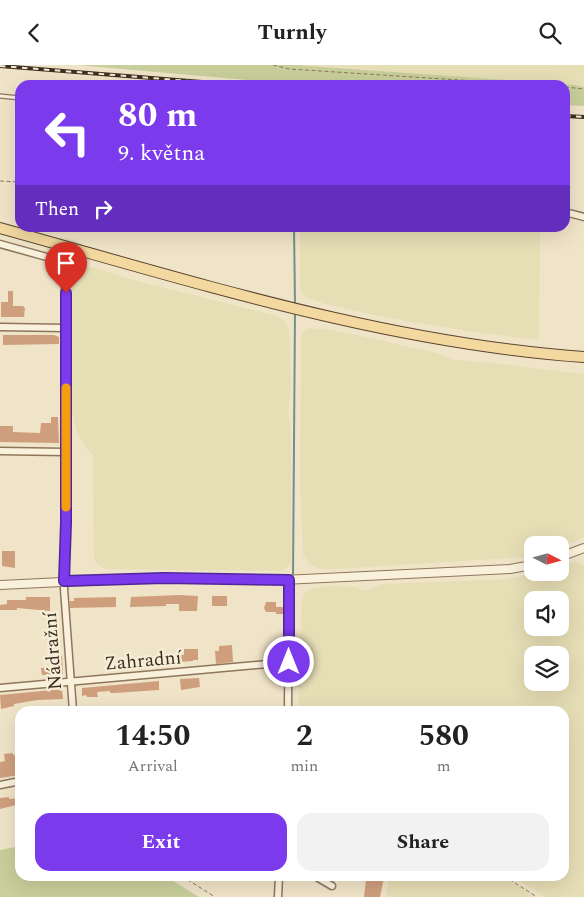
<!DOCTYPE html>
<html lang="en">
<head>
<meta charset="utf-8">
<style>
  :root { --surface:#fff; --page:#f2f2f2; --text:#222; --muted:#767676; --accent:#7c3aed }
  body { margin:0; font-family:Spectral,serif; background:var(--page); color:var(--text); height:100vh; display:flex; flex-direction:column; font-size:19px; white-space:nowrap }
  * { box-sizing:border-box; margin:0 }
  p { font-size:16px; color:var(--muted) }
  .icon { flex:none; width:28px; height:28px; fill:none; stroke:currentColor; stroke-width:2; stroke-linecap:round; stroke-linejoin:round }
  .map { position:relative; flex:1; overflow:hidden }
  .sheet { position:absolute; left:15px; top:641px; width:554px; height:175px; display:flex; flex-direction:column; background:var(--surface); border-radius:15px; box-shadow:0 5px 20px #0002 }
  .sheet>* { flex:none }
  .hud { position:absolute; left:15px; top:15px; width:555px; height:152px; border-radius:15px; box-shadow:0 5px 20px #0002; background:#7c3aed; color:#fff; overflow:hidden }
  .needle { width:32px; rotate:96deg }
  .fabs { position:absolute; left:524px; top:471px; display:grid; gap:10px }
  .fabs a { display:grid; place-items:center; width:45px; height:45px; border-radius:10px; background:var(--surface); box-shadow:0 5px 20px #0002; font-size:25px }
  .pin { position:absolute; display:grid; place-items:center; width:42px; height:42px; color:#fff; margin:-51px -21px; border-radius:50% 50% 50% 0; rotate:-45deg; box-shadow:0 0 5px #0007 }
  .pin .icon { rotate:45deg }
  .me { position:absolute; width:55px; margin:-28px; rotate:0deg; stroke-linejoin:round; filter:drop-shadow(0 0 4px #0008) }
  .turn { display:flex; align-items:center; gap:18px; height:105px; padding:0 20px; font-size:22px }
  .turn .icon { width:65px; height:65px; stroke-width:2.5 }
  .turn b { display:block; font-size:35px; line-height:42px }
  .then { display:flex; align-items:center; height:48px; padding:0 20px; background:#0003; gap:10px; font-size:19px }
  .eta { display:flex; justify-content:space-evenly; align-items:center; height:85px; text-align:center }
  .eta b { font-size:30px; font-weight:700; line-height:35px }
  .action { display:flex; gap:10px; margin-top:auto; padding:10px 20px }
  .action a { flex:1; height:58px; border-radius:15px; background:var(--accent); color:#fff; font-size:20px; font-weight:700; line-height:58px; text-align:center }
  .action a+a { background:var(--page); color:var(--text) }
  header { display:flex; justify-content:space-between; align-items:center; height:65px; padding:0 20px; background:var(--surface); font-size:22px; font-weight:700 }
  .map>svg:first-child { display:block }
  .farmland { fill:#e6deb5; fill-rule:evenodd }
  .green { fill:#c9cf9b }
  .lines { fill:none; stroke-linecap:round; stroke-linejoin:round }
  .stream { stroke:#6f938a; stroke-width:2 }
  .building { fill:#cf9f7d }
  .service-casing { stroke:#8d765c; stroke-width:5.5 }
  .minor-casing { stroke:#8d765c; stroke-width:9 }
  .tertiary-casing { stroke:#8d765c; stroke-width:10 }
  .primary-casing { stroke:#5b4430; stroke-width:12 }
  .path { stroke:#8d765c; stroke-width:1; stroke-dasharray:4 2.5; stroke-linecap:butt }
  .service { stroke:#faf1dc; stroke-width:3 }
  .minor { stroke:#faf1dc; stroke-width:6 }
  .tertiary { stroke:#faf1dc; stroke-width:8 }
  .primary { stroke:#f3d9a0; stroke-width:10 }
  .rail-casing { stroke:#3d2e20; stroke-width:4 }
  .rail { stroke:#f7eed8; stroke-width:2; stroke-dasharray:5.5; stroke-linecap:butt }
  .route-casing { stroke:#51269a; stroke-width:12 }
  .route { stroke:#7c3aed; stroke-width:9 }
  .slow { stroke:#f59e0b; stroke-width:9 }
  .labels { text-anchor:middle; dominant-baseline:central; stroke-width:4.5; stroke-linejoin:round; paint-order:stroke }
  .street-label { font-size:19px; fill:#3d2e20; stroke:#f7eed8 }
</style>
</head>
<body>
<header><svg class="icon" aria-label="back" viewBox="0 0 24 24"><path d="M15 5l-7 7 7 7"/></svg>Turnly<svg class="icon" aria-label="search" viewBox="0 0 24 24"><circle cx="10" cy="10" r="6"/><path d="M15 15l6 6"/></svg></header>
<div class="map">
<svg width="584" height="832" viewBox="0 0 584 832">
  <rect width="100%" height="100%" fill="#f0e4c8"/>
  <g class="farmland">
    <polygon points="297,0 584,0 584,22 341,2"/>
    <polygon points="300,163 540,163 539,275 472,267 389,253 325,239 303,231 300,222"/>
    <polygon points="79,201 96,203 130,214 273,250 284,255 289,264 290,291 291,320 288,349 291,364 291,497 287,503 281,506 106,504 99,501 94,494 93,390 84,380 77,368 72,346 71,212 72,205 75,202"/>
    <polygon points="309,263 333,265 437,288 456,295 493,298 584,309 584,472 560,483 560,480 532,480 532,490 526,492 337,504 319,504 310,499 303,490 300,417 301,274 302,268"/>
    <path d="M576,497L584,500V832H545L512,811H564V646H298L302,536L304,528L312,523L331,521L356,522L365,526L383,519L509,514L538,508H560V502ZM532,535H560V562H532ZM532,590H560V618H532Z"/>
    <polygon points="389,811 503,811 534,832 386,832"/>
  </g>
  <g class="green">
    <polygon points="77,0 297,0 575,20 584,22 584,41 565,40 565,20 305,20"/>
    <polygon points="20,781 20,811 165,811 199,832 0,832 0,785"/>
  </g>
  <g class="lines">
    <g class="stream">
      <polyline points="294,162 295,239"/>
      <polyline points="293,511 295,246"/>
    </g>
  </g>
  <g class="building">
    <polygon points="8,226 13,226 13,241 23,241 25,243 24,252 1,252 1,237 8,237"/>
    <polygon points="3,270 54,270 59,272 59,279 3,280"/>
    <polygon points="51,352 58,352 59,378 0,377 0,361 13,361 13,367 40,368 41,358 51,358"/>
    <polygon points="2,486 15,486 15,503 2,501"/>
    <polygon points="179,530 198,531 197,546 179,546 179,539 166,539 166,541 130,542 131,532"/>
    <rect x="212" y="531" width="15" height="10"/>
    <polygon points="26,532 50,532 50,546 17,543 17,545 0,545 0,540 7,539 7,535 26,535"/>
    <polygon points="116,532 116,542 70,543 70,536 74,536 74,533"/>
    <polygon points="266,537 276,537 276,542 283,542 283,549 276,549 276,547 266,547 264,543"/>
    <polygon points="232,580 233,597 216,599 215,586 219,586 219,581"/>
    <polygon points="184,584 198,584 198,595 193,595 193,596 179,597 179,599 163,599 162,594 174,593 174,590 184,590"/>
    <polygon points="62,591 63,609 42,610 41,603 54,602 53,592"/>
    <polygon points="199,613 200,622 181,625 180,614"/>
    <polygon points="159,616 159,625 115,628 110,628 110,626 97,627 98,632 87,632 86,630 82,631 82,623"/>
    <polygon points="62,624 63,634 37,635 14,639 14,641 1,644 0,630"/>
    <polygon points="13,688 13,690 20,689 20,710 0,713 0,697 5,696 4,689"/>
    <polygon points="9,732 9,734 20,733 20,739 0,744 0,733"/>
    <polygon points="377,811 384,811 384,813 380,832 364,832 366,815 376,816"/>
  </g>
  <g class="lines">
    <g class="service-casing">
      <polyline id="service" points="0,31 20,33"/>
    </g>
    <g class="minor-casing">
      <g id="minor">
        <polyline points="565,147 584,152"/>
        <path d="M0,179L54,194C62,198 64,203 65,211L66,458L64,524L73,646"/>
        <polyline points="0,262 66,263"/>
        <polyline points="0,386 65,387"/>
        <polyline points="0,623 289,597"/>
        <polyline points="288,646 289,515"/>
        <polyline points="0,720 20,716"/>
        <polyline points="315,811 332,821"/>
        <polyline points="278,832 279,811"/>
      </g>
    </g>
    <g class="tertiary-casing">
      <g id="tertiary">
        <polyline points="560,492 584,483"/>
        <polyline points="0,520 146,513 283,515 510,504 532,500"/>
      </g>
    </g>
    <g class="primary-casing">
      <path id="primary" d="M0,163C192,216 384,278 584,292"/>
    </g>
    <g class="path">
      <polyline points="273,0 289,4 537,20"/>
      <polyline points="565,22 584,24"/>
      <polyline points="0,116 20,117"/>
      <polyline points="182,811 215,832"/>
      <polyline points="504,811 537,832"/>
    </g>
    <use href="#service" class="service"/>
    <use href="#minor" class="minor"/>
    <use href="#tertiary" class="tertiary"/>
    <use href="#primary" class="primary"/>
    <g class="rail-casing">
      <g id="rail">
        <polyline points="0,1 240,20"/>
        <polyline points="565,51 584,52"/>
      </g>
    </g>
    <use href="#rail" class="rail"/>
  </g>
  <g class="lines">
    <g class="route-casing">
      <polyline id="route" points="66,228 66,458 64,516 164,513 289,515 289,597"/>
    </g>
    <use href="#route" class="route"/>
    <polyline class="slow" points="66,442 66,323"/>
  </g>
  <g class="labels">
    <g class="street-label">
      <text transform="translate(53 586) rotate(-94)">Nádražní</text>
      <text transform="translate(143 596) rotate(-5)">Zahradní</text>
    </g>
  </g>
</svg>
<div class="fabs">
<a><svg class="needle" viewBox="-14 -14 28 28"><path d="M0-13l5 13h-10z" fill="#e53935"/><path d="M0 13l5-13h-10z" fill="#767676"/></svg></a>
<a><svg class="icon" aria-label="sound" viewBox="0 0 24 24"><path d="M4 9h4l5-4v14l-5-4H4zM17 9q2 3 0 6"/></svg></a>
<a><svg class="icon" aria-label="layers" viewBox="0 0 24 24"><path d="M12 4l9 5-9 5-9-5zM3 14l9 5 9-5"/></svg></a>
</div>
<div class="pin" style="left:66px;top:228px;background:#d93025"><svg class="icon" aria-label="arrive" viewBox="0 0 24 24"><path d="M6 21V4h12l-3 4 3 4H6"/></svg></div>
<svg class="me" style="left:289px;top:597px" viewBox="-20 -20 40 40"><circle r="17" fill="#7c3aed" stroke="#fff" stroke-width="3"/><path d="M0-11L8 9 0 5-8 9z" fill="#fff"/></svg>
<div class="hud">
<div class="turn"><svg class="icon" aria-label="left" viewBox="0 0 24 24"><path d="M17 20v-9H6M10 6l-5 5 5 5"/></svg><div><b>80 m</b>9. května</div></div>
<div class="then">Then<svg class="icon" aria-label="right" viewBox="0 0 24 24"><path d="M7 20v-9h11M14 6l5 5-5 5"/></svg></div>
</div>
<section class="sheet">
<div class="eta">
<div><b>14:50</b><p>Arrival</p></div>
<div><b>2</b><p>min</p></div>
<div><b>580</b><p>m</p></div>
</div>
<div class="action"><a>Exit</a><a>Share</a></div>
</section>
</div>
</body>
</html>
